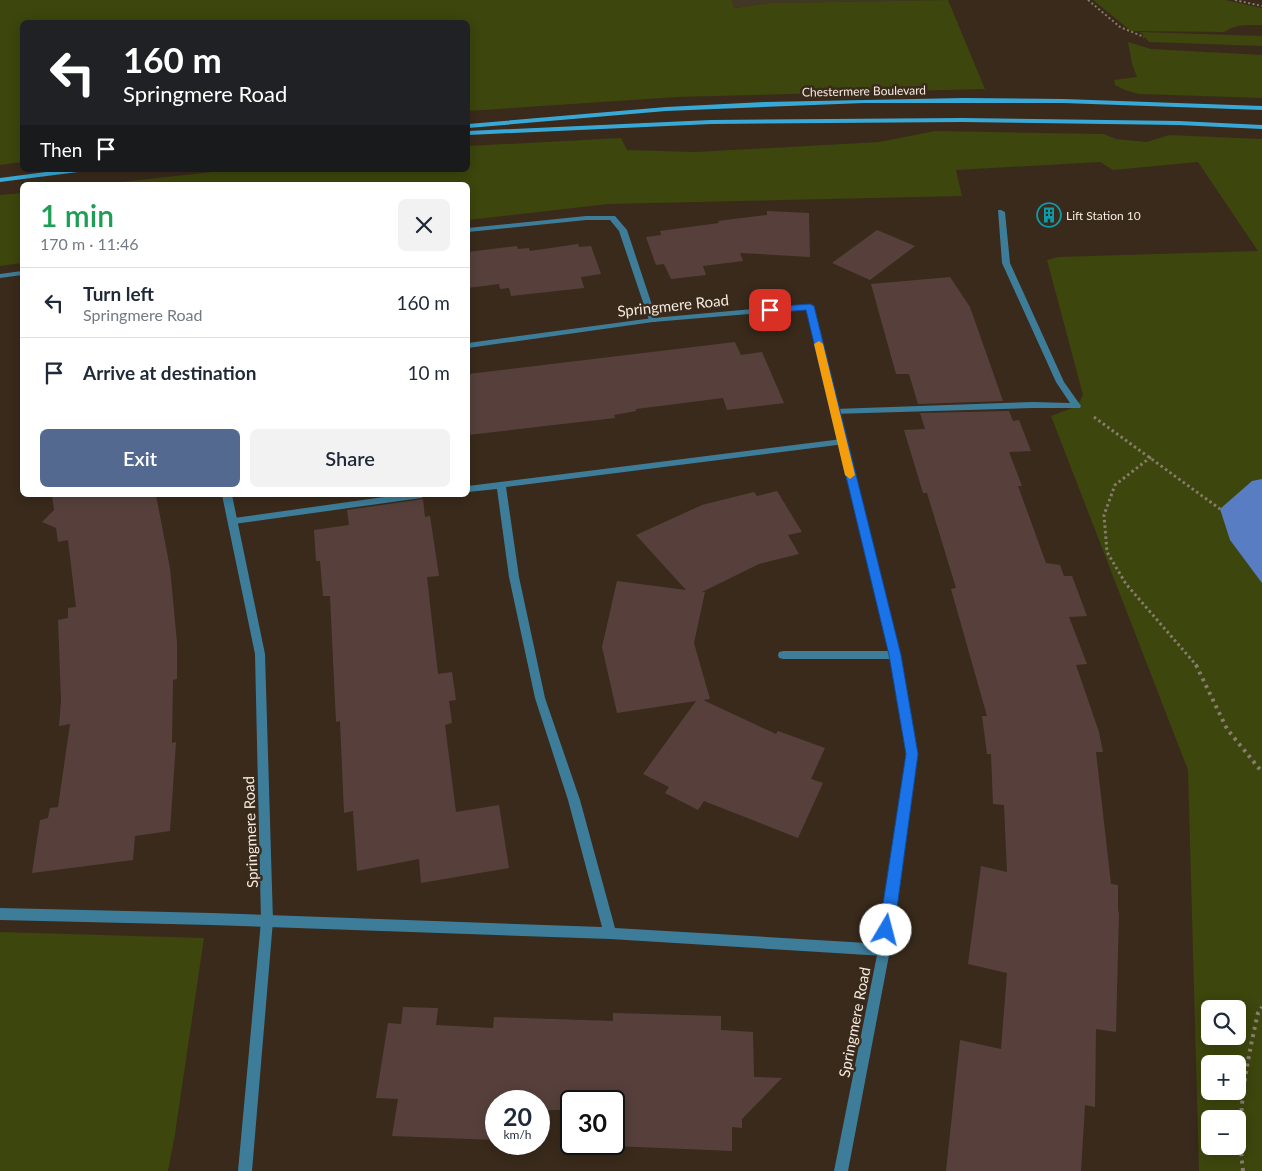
<!DOCTYPE html>
<html lang="en">
<head>
<meta charset="utf-8">
<style>
  :root { --surface:#fff; --page:#f2f2f3; --text:#1f2937; --muted:#747a83; --line:#e0e1e3; --accent:#536990 }
  body { margin:0; font-family:Lato,sans-serif; background:var(--page); color:var(--text); height:100vh; display:flex; flex-direction:column; font-size:19px; white-space:nowrap }
  * { box-sizing:border-box; margin:0 }
  p { font-size:16px; color:var(--muted) }
  .icon { flex:none; width:28px; height:28px; fill:none; stroke:currentColor; stroke-width:2; stroke-linecap:round; stroke-linejoin:round }
  .map { position:relative; flex:1; overflow:hidden }
  .sheet { position:absolute; left:20px; top:182px; width:450px; height:315px; display:flex; flex-direction:column; background:var(--surface); border-radius:8px; box-shadow:0 2px 12px #0003 }
  .sheet>* { flex:none }
  .top-card { position:absolute; left:20px; top:20px; width:450px; height:152px; border-radius:8px; box-shadow:0 2px 12px #0003; background:#202124; color:#fff; overflow:hidden }
  .controls { position:absolute; left:1201px; top:1000px; display:grid; gap:10px }
  .controls a { display:grid; place-items:center; width:45px; height:45px; border-radius:8px; background:var(--surface); box-shadow:0 2px 12px #0003; font-size:25px }
  .speed { position:absolute; left:485px; top:1090px; display:flex; gap:10px; font-size:25px; font-weight:700; text-align:center }
  .speed>* { display:grid; place-content:center; width:65px; height:65px; border-radius:50%; background:var(--surface); box-shadow:0 2px 12px #0003; line-height:1 }
  .speed small { font-size:12px; font-weight:400 }
  .speed .limit { border:2px solid #111; border-radius:8px; background:#fff; color:#111 }
  .pin { position:absolute; display:grid; place-items:center; width:42px; height:42px; color:#fff; margin:-21px; border-radius:10px; box-shadow:0 2px 8px #0006 }
  .me { position:absolute; width:55px; margin:-28px; rotate:8deg; stroke-linejoin:round; filter:drop-shadow(0 0 4px #0008) }
  .turn { display:flex; align-items:center; gap:18px; height:105px; padding:0 20px; font-size:22px }
  .turn .icon { width:65px; height:65px; stroke-width:2.5 }
  .turn b { display:block; font-size:35px; line-height:42px }
  .then { display:flex; align-items:center; height:48px; padding:0 20px; background:#0003; gap:10px; font-size:19px }
  .round { display:grid; place-items:center; flex:none; width:52px; height:52px; border-radius:8px; background:var(--page) }
  .summary { display:flex; align-items:center; justify-content:space-between; height:85px; padding:0 20px }
  h1 { font-size:30px; font-weight:600; line-height:38px; color:#1e9e55 }
  .primary-button { display:flex; gap:10px; margin-top:auto; padding:10px 20px }
  .primary-button a { flex:1; height:58px; border-radius:8px; background:var(--accent); color:#fff; font-size:20px; font-weight:600; line-height:58px; text-align:center }
  .primary-button a+a { background:var(--page); color:var(--text) }
  ul { padding:0; list-style:none }
  li { display:flex; align-items:center; gap:15px; height:70px; padding:0 20px; border-top:1px solid var(--line) }
  li div { flex:1 }
  li b { display:block; font-size:19px }
  li em { font-style:normal }
  .map>svg:first-child { display:block }
  .commercial { fill:#413727 }
  .green { fill:#3d460d; fill-rule:evenodd }
  .water { fill:#587dc3 }
  .building { fill:#57403c }
  .lines { fill:none; stroke-linecap:round; stroke-linejoin:round }
  .path-far2 { stroke:#887c6f; stroke-width:2; stroke-dasharray:2 2.5; stroke-linecap:butt }
  .path-far1 { stroke:#887c6f; stroke-width:3; stroke-dasharray:2.5 3; stroke-linecap:butt }
  .path { stroke:#887c6f; stroke-width:4; stroke-dasharray:3 4.5; stroke-linecap:butt }
  .lane { fill:#3d7d99; fill-rule:evenodd }
  .street { fill:#3d7d99; fill-rule:evenodd }
  .secondary { fill:#38a9d7; fill-rule:evenodd }
  .route { fill:#1a73e8; stroke:#114b97 }
  .slow { fill:#f59e0b }
  .labels { text-anchor:middle; dominant-baseline:central; stroke-width:5; stroke-linejoin:round; paint-order:stroke }
  .far-street-label { font-size:12px; fill:#f5ebe1; stroke:#392a1b }
  .far-poi-label { font-size:12px; fill:#f5ebe1; stroke:#392a1b; text-anchor:start }
  .street-label { font-size:15px; fill:#f5ebe1; stroke:#392a1b }
</style>
</head>
<body>
<div class="map">
<svg width="1262" height="1171" viewBox="0 0 1262 1171">
  <rect width="100%" height="100%" fill="#392a1b"/>
  <polygon class="commercial" points="732,0 960,0 771,3 734,8"/>
  <g class="green">
    <polygon points="0,0 732,0 734,8 771,3 948,0 985,89 677,97 468,111 468,22 22,22 22,162 0,165"/>
    <path d="M1093,0H1225L1262,8V25C1248,25 1236,24 1224,32L1131,31Z"/>
    <polygon points="1140,32 1262,36 1262,46 1149,42"/>
    <polygon points="1128,42 1151,49 1262,55 1262,98 1139,94 1125,90 1115,85 1114,80 1137,77 1132,64"/>
    <path d="M935,131L1104,134L1116,139L1147,142L1169,135L1262,139V1171H1199L1188,770L1051,416L1077,406L1083,395L1047,260L1058,257L1258,251L1198,162L1113,170L1100,162L956,170L962,196L608,204L468,220V185H94L230,170H468V146L621,138L627,150L696,152L879,142ZM1210,1009H1238V1036H1210ZM1210,1064H1238V1091H1210ZM1210,1119H1238V1146H1210Z"/>
    <polygon points="22,193 22,263 0,266 0,195"/>
    <polygon points="0,932 204,938 175,1134 168,1171 0,1171"/>
  </g>
  <polygon class="water" points="1262,479 1262,583 1230,540 1220,509 1252,481"/>
  <g class="building">
    <polygon points="767,211 809,213 810,257 740,253 743,261 703,266 706,275 671,279 664,264 656,265 646,237 661,235 660,231 719,223 718,221 767,215"/>
    <polygon points="877,230 915,246 870,280 832,263"/>
    <polygon points="578,244 579,247 591,246 601,274 581,277 584,288 511,296 509,288 500,289 499,284 468,288 468,252 517,246 518,249 529,248 530,251"/>
    <polygon points="950,277 970,307 1003,401 918,404 909,374 896,374 871,284"/>
    <polygon points="735,342 741,355 762,352 784,403 727,410 723,398 636,409 636,411 614,415 615,418 468,435 468,374"/>
    <polygon points="1009,411 1013,421 1019,420 1031,451 1009,452 1022,486 1018,486 1046,563 1060,565 1064,576 1072,576 1087,616 1069,617 1087,664 1076,665 1099,732 1103,752 1096,752 1111,884 1118,885 1118,911 1119,912 1116,1032 1096,1029 1095,1107 1085,1105 1081,1171 946,1171 960,1040 1001,1049 1007,973 968,964 981,866 1007,872 1004,805 993,804 991,754 987,754 982,716 987,716 951,589 956,588 927,493 923,493 904,430 925,429 920,413"/>
    <polygon points="777,491 802,532 788,535 799,554 759,564 702,592 705,592 694,643 710,699 703,700 776,734 778,731 825,748 811,779 823,783 798,838 704,801 698,810 665,793 669,787 643,774 696,701 617,713 602,647 617,581 686,590 636,535 702,505 754,492 757,496"/>
    <polygon points="52,495 156,495 170,568 177,643 177,679 173,680 172,743 176,742 170,831 135,836 133,860 32,873 40,820 48,818 50,808 58,807 70,724 59,726 61,701 58,620 68,618 68,608 76,607 68,540 58,542 56,528 42,522 54,510"/>
    <polygon points="423,499 425,517 430,516 439,576 427,577 438,674 452,672 456,700 449,701 452,723 445,725 456,812 499,805 509,868 421,883 419,859 357,871 353,811 344,813 340,721 336,722 330,596 323,596 320,561 316,561 314,530 349,525 347,510"/>
    <polygon points="403,1007 438,1008 436,1025 493,1028 494,1017 613,1021 613,1013 721,1016 721,1030 753,1032 754,1077 782,1078 742,1119 742,1128 732,1127 732,1151 591,1145 614,1144 614,1101 571,1101 571,1110 539,1110 539,1101 496,1101 496,1140 392,1136 398,1099 376,1098 388,1023 401,1024"/>
  </g>
  <g class="lines">
    <g class="path-far2">
      <polyline points="1088,0 1120,27 1144,37"/>
      <polyline points="1235,0 1262,6"/>
    </g>
    <g class="path-far1">
      <polyline points="1094,417 1220,509"/>
      <polyline points="1151,457 1115,485 1104,515 1107,552 1126,584 1197,666"/>
    </g>
    <g class="path">
      <polyline points="1196,665 1227,729 1262,772"/>
      <path d="M1243,1171C1236,1117 1246,1066 1258,1013L1262,1007"/>
    </g>
    <g class="lane">
      <polygon points="998,210 1001,210 1005,212 1010,263 1064,382 1081,406 1080,408 1033,408 832,414 831,412 832,410 835,409 1033,402 1070,403 1056,382 1002,263"/>
      <polygon points="586,216 615,216 627,230 657,320 656,322 650,322 649,320 619,231 610,220 586,220 468,232 468,228"/>
      <polygon points="22,271 22,275 0,278 0,274"/>
      <polygon points="842,439 845,440 847,442 845,444 506,487 519,577 545,698 580,800 615,928 884,944 888,946 890,950 888,954 884,956 610,939 212,925 0,920 0,908 212,913 602,927 568,800 535,698 509,577 497,489 468,492 468,486"/>
      <polygon points="398,495 426,495 421,498 234,524 229,521 234,518"/>
    </g>
    <g class="street">
      <polygon points="810,304 814,306 900,655 918,754 890,950 848,1171 834,1171 878,950 906,754 890,659 783,659 779,658 778,655 779,652 783,651 889,651 807,309 653,322 468,348 468,343 653,318"/>
      <polygon points="222,495 232,495 265,654 273,921 252,1171 238,1171 261,921 255,654"/>
    </g>
    <g class="secondary">
      <polygon points="964,98 1063,99 1262,106 1262,110 1063,103 864,103 666,111 468,128 468,124 666,107 765,102"/>
      <polygon points="962,118 1179,121 1262,125 1262,129 1179,125 962,122 711,124 468,135 468,131 711,120"/>
      <polygon points="61,170 82,170 78,172 0,182 0,178"/>
    </g>
  </g>
  <polygon class="route" points="810,304 814,306 901,655 918,754 894,930 891,935 886,937 882,935 879,930 906,754 889,655 806,310 770,313 766,310 770,307"/>
  <polygon class="slow" points="819,341 823,344 855,475 850,479 845,475 814,344"/>
  <defs>
    <g id="building-ring" transform="scale(1.25)"><circle r="9.5" fill="#392a1b" stroke="#0f9aa8" stroke-width="1.5"/><path d="M-4-6H4V6H1V3H-1V6H-4ZM-2.5-4.3h1.7v1.8h-1.7ZM.8-4.3h1.7v1.8H.8ZM-2.5-1h1.7V.8h-1.7ZM.8-1h1.7V.8H.8Z" fill="#0f9aa8"/></g>
  </defs>
  <g fill-rule="evenodd">
    <use href="#building-ring" x="1049" y="215"/>
  </g>
  <g class="labels">
    <g class="far-street-label">
      <text transform="translate(864 91) rotate(-1)">Chestermere Boulevard</text>
    </g>
    <g class="far-poi-label">
      <text x="1066" y="215">Lift Station 10</text>
    </g>
    <g class="street-label">
      <text transform="translate(673 305) rotate(-6)">Springmere Road</text>
      <text transform="translate(250 832) rotate(-92)">Springmere Road</text>
      <text transform="translate(854 1022) rotate(-79)">Springmere Road</text>
    </g>
  </g>
</svg>
<div class="controls">
<a><svg class="icon" aria-label="search" viewBox="0 0 24 24"><circle cx="10" cy="10" r="6"/><path d="M15 15l6 6"/></svg></a>
<a>+</a>
<a>−</a>
</div>
<div class="speed"><div>20<small>km/h</small></div><div class="limit">30</div></div>
<div class="pin" style="left:770px;top:310px;background:#d93025"><svg class="icon" aria-label="arrive" viewBox="0 0 24 24"><path d="M6 21V4h12l-3 4 3 4H6"/></svg></div>
<svg class="me" style="left:886px;top:930px" viewBox="-20 -20 40 40"><circle r="19" fill="#fff"/><path d="M0-13L10 11 0 6-10 11z" fill="#1a73e8"/></svg>
<div class="top-card">
<div class="turn"><svg class="icon" aria-label="left" viewBox="0 0 24 24"><path d="M17 20v-9H6M10 6l-5 5 5 5"/></svg><div><b>160 m</b>Springmere Road</div></div>
<div class="then">Then<svg class="icon" aria-label="arrive" viewBox="0 0 24 24"><path d="M6 21V4h12l-3 4 3 4H6"/></svg></div>
</div>
<section class="sheet">
<div class="summary"><div><h1>1 min</h1><p>170 m · 11:46</p></div><a class="round"><svg class="icon" aria-label="close" viewBox="0 0 24 24"><path d="M6 6l12 12M18 6L6 18"/></svg></a></div>
<ul>
<li><svg class="icon" aria-label="left" viewBox="0 0 24 24"><path d="M17 20v-9H6M10 6l-5 5 5 5"/></svg><div><b>Turn left</b><p>Springmere Road</p></div><em>160 m</em></li>
<li><svg class="icon" aria-label="arrive" viewBox="0 0 24 24"><path d="M6 21V4h12l-3 4 3 4H6"/></svg><div><b>Arrive at destination</b></div><em>10 m</em></li>
</ul>
<div class="primary-button"><a>Exit</a><a>Share</a></div>
</section>
</div>
</body>
</html>
